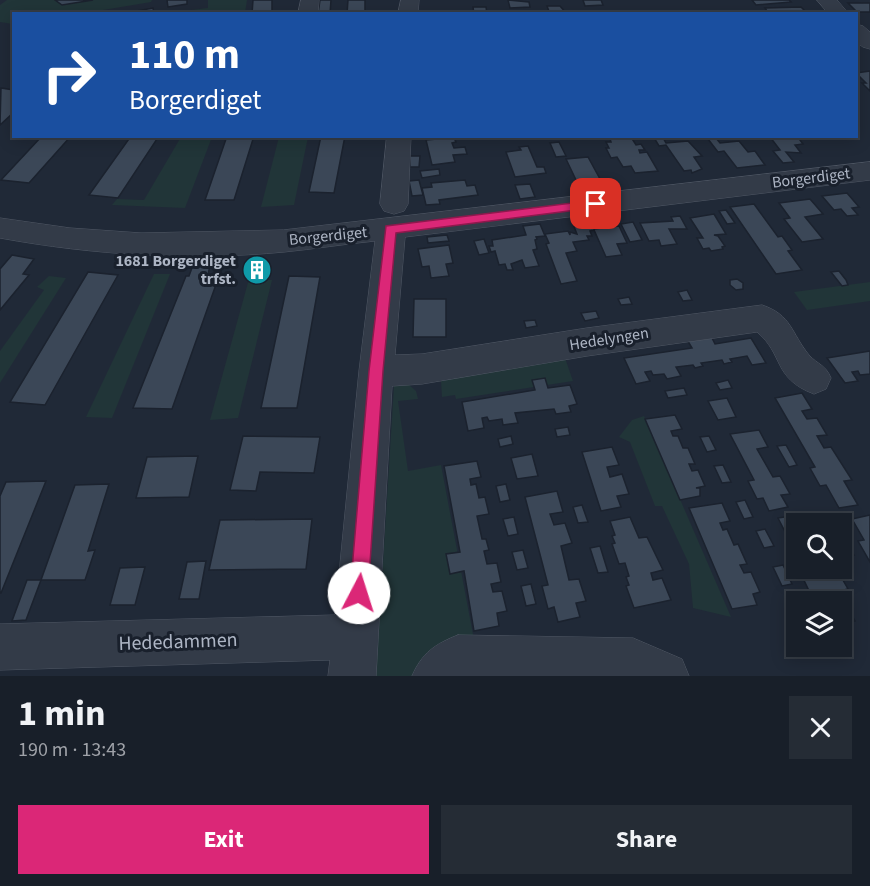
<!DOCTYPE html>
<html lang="en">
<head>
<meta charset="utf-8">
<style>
  :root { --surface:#181f29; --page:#252c35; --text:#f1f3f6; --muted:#9fa2a8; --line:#363d46; --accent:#db2777 }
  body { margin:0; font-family:"Source Sans 3",sans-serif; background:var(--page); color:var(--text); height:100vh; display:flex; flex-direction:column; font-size:22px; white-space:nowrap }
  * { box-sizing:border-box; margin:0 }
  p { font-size:20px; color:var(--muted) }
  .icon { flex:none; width:33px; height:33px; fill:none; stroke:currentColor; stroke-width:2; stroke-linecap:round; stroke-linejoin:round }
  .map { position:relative; height:676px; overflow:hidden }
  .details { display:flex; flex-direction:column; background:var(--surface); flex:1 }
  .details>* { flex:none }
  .banner { position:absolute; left:12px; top:12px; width:846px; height:126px; border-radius:0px; box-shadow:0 3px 15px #0003,0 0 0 2px var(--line); background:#1a4fa0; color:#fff; overflow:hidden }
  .tools { position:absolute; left:786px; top:513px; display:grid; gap:12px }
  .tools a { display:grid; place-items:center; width:66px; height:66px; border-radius:0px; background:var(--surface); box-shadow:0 3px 15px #0003,0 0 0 2px var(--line); font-size:30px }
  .pin { position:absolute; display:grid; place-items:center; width:51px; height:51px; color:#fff; margin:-26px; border-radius:12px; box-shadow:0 3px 9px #0006 }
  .me { position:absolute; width:66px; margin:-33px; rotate:5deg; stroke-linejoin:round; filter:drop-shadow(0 0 4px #0008) }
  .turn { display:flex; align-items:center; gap:21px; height:126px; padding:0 18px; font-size:27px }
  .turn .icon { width:78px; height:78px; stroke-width:2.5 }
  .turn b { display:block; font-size:42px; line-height:51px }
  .round { display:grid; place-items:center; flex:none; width:63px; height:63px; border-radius:0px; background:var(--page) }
  .headline { display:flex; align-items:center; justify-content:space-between; height:102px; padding:0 18px }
  h1 { font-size:36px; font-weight:700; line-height:45px }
  .action { display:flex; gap:12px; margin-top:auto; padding:12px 18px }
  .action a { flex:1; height:69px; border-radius:0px; background:var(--accent); color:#fff; font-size:24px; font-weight:700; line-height:69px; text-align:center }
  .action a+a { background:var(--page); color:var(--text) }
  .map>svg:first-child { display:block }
  .green { fill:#213538 }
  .building { fill:#3b4757; stroke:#1b222e; stroke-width:1.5 }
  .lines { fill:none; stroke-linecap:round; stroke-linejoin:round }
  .minor-casing { stroke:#505865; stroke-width:1 }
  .minor { fill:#333b48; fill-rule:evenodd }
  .route { fill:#db2777; stroke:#8e194d; stroke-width:1.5 }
  .labels { text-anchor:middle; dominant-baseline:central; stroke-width:6; stroke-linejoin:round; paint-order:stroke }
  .street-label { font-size:16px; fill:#adb5c4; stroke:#19202c }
  .poi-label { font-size:16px; font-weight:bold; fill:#adb5c4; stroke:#19202c; text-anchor:end }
  .near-street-label { font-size:20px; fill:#adb5c4; stroke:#19202c }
</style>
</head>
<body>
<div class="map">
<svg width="870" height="676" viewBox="0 0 870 676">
  <rect width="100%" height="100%" fill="#202937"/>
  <g class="green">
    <polygon points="7,0 152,0 151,2 85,13 14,14 13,24 0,22 0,5"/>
    <polygon points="208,0 247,0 245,13 166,13 208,8"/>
    <polygon points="181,137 212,137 185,208 112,205 117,199 144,200"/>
    <polygon points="279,137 308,137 294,205 261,207"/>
    <polygon points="154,274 170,274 112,418 86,417"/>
    <polygon points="49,276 66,278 0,383 0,351 44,290 37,287"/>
    <polygon points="249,279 272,280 238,418 210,420"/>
    <polygon points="870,282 870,301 807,310 794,292"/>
    <polygon points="564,355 573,381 456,399 455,395 442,397 441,381 446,372"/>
    <polygon points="408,384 416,391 418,399 398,401 408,471 441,465 475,645 423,676 376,676 394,386"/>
    <polygon points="644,416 731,617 693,608 689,564 662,506 655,506 630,442 619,437 632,420"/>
  </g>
  <g class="building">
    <polygon points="55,0 93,0 62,5"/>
    <polygon points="167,0 187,0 187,4 168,7"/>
    <polygon points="253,0 272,0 272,14 252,14"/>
    <polygon points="320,0 331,0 330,14 318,14"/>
    <polygon points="348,0 365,0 365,14 347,14"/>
    <polygon points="508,0 529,2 530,7 510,8"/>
    <polygon points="583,0 601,0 603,5 585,6"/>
    <polygon points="752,0 789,0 791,2 756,5"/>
    <polygon points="848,3 870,3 870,12 857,12"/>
    <polygon points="547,6 560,6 567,14 550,14"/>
    <polygon points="473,7 486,7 487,14 474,14"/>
    <polygon points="801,7 808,14 769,14 765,8"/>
    <polygon points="153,8 154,14 120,14"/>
    <polygon points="870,71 870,91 862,83 866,83 856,73"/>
    <polygon points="1,88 14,90 14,112 0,125"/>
    <polygon points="42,136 71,136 29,183 1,180"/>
    <polygon points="131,136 159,136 118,198 89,195"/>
    <polygon points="227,136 254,136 234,200 205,200"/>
    <polygon points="321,136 345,136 334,193 309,192"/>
    <polygon points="653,136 662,136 666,143 688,141 702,156 694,157 702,169 692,173 691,170 684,171 666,145 659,146"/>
    <polygon points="766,136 797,136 803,144 795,145 801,153 786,152 794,162 783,163 773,151 780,150 770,137"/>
    <polygon points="631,137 636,145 641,144 645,150 639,150 640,153 647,152 658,171 635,173 631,166 623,167 617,157 611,158 606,148 609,148 606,142 611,142 610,139"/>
    <polygon points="448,138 454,138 456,142 452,143 454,148 465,147 467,154 453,155 455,162 432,165 426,140"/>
    <polygon points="716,138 720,143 739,141 748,152 755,151 765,165 737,168 724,151 718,152 708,139"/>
    <polygon points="559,142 566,156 556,157 550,143"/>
    <polygon points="528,146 537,167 544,167 546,173 515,177 506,152 521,150 519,147"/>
    <polygon points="410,156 420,156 419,167 410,167"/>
    <polygon points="588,157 600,179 577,182 566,159"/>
    <polygon points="439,169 440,175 422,178 420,171"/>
    <polygon points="419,180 423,195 412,196 409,181"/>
    <polygon points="465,180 467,186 475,185 478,195 439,200 440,204 426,205 422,188 432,187 431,183"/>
    <polygon points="530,184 535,197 520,199 515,185"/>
    <polygon points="847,193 859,207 852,208 858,215 847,216 841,209 834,210 822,196"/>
    <polygon points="810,199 823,214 805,217 823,239 802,242 784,219 790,218 779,203"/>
    <polygon points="754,204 778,237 782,236 792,250 788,251 802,270 776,274 730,207"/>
    <polygon points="726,210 735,223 727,224 719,211"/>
    <polygon points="714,214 726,234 714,235 718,236 725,246 722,247 723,249 711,251 709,248 703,249 697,238 703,238 690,218"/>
    <polygon points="680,216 687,229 669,229 677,244 661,246 659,240 649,241 640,223 673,221 671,217"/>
    <polygon points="589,218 594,229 619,226 627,243 617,244 622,255 606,257 594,230 590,231 592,236 587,236 589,240 573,242 577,251 566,253 577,281 561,284 546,244 549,243 545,234 568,231 570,235 570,232 577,234 573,224 581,223 579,219"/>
    <polygon points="633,222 642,240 630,242 621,224"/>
    <polygon points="540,224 545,236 536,237 537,239 535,240 537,249 533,250 539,266 525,268 522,260 511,264 513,270 507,270 505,264 499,265 495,251 491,252 489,246 493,246 492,240 526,235 523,226"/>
    <polygon points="447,235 449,241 428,243 427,237"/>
    <polygon points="484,239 489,253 479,255 474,241"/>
    <polygon points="449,245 453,263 446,264 449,276 431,278 429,266 422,267 418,249"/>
    <polygon points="12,255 34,259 23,274 29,275 0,310 0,269"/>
    <polygon points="253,264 265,264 261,277 249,277"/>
    <polygon points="193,265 210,265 208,275 219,276 172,409 133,408 186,276 189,276"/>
    <polygon points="839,271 846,280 848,285 842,286 831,272"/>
    <polygon points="88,272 118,275 45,405 10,402"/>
    <polygon points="289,276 320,277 297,408 261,408"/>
    <polygon points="737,279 743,283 743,289 736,290 730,285 730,280"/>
    <polygon points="687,290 692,300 683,301 678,292"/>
    <polygon points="629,297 632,304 621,305 618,299"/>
    <polygon points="414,299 446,299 446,337 413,337"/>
    <polygon points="596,311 599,318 585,321 581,313"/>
    <polygon points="535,320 537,326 526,328 524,321"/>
    <polygon points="710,334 715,344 751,338 766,363 752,365 747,356 730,359 732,362 724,364 722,360 701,363 703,366 695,368 693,365 676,367 681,376 667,379 664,374 653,375 651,371 645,372 650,381 636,384 624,358 692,348 686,338"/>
    <polygon points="870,351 870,374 860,375 858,371 852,372 858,381 845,383 827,358"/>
    <polygon points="545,378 548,388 570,385 577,404 569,406 571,412 556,414 554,409 515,413 518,423 503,425 502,419 489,421 487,417 482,418 484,428 468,431 462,402 535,390 532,380"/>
    <polygon points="728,380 732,388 720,390 716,383"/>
    <polygon points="684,388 687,395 668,398 665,391"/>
    <polygon points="802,393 812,409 802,411 807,419 817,418 827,435 817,436 824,448 831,447 852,480 844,481 858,505 839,508 826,485 820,486 810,468 815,467 775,398"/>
    <polygon points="727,398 736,417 718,420 708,401"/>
    <polygon points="675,415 682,429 671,431 673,436 678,436 683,448 688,448 695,464 689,464 692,471 698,470 705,486 696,488 700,488 700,496 680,500 645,419"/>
    <polygon points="568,427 570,435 557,437 555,429"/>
    <polygon points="759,430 768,447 757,449 773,477 780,476 790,494 781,495 788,507 769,511 763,498 757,499 748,481 754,480 730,434"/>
    <polygon points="243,436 320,437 314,473 260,472 256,491 230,490"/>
    <polygon points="511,436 513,444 500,447 498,439"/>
    <polygon points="709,436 716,450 707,452 700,437"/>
    <polygon points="786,445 797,465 789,467 777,446"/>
    <polygon points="612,447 619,465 607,467 610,477 622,474 629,494 617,496 621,507 601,511 582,452"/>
    <polygon points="532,454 538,476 517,479 511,458"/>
    <polygon points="198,456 189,497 136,498 147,457"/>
    <polygon points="477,461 481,477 470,479 471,485 476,484 479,498 485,497 489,514 477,516 482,539 486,539 489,550 484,551 487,564 497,563 501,582 491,584 493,592 502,591 507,611 497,613 499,626 474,631 464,571 450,574 446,554 460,552 444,466"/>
    <polygon points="723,465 731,482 722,483 714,466"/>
    <polygon points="46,481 1,593 0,593 0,496 6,482"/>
    <polygon points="109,484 88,551 95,550 85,580 41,580 75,485"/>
    <polygon points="506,484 510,500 500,502 496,486"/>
    <polygon points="557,491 563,512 550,514 554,525 565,523 572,543 561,546 569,580 579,579 586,601 576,603 580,617 558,622 554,607 548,609 542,586 548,585 525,497"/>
    <polygon points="745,500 753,517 744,519 736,502"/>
    <polygon points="722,503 730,521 720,523 723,530 727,529 734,545 738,544 747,564 740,565 744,573 751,572 760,592 753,594 757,605 732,609 689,508"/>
    <polygon points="582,505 588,522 578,523 573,507"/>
    <polygon points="810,513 816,524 796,524 796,553 778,518"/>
    <polygon points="870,515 870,562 858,541 864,540 852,519"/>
    <polygon points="514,517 518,534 508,536 503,519"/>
    <polygon points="630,517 639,538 647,537 663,570 651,573 653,580 662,578 671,600 634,608 626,586 629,585 626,577 629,576 625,563 619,564 612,544 615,543 612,536 615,535 610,521"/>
    <polygon points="312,519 306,569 209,570 220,520"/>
    <polygon points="765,529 774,546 764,548 756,531"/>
    <polygon points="842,533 854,555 846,557 842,550"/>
    <polygon points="600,546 608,572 598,573 590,548"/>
    <polygon points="523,550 528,568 517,570 512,552"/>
    <polygon points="206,561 199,599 179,599 187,562"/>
    <polygon points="783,565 792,584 782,586 773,567"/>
    <polygon points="145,567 135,605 110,605 120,568"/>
    <polygon points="804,568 836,568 848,589 839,591 855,621 842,624 842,602 822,602 818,595 812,597 801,574 807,573"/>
    <polygon points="27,580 41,580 26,620 12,621"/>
    <polygon points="531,584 536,604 526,606 521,586"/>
  </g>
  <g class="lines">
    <g class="minor-casing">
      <g id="minor">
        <polygon points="301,0 319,0 318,14 298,14"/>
        <polygon points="401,0 419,0 418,14 398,14"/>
        <polygon points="817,0 837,0 849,14 829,14"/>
        <polygon points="856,24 863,26 870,32 870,49 863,47 856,42"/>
        <polygon points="387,136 411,136 408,204 404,211 394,214 384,211 380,204"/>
        <path d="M870,162V180L405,237L395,355L422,354L587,328L762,305C792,315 791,333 809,355C818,365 825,364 831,378L826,389L814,394C772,378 784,354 757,332L587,356L422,384L392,386L376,676H328L330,660L0,670V624L335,615L359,371L375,241C345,244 314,249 284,252C190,261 93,255 0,238V218L70,228L141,233L283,230Z"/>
        <path d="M458,635L633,638L682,659L689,676H412C422,653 435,644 458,635Z"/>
      </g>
    </g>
    <use href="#minor" class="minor"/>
  </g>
  <polygon class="route" points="596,200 602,204 600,207 396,233 383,371 368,593 365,599 359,602 352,599 350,593 369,371 386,226"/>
  <defs>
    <g id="building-disc" transform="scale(1.5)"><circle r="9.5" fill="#0f9aa8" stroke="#19202c"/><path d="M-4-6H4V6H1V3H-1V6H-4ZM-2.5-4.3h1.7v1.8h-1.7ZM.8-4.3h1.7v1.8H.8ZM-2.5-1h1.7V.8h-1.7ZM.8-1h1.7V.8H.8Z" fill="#fff"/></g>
  </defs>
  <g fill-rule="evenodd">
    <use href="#building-disc" x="257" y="270"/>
  </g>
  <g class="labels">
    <g class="street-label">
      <text transform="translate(811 178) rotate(-7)">Borgerdiget</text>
      <text transform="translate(328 236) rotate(-6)">Borgerdiget</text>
      <text transform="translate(609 339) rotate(-9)">Hedelyngen</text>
    </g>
    <g class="poi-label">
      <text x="236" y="261">1681 Borgerdiget<tspan x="236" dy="18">trfst.</tspan></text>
    </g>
    <g class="near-street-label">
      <text transform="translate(178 642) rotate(-2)">Hededammen</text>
    </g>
  </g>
</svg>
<div class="tools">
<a><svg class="icon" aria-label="search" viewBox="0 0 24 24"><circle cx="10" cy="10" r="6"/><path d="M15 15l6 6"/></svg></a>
<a><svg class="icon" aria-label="layers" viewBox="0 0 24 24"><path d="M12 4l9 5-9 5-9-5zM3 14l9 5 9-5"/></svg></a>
</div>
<div class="pin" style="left:596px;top:204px;background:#d93025"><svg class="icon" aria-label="arrive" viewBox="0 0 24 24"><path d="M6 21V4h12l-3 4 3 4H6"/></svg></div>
<svg class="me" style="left:359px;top:593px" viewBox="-20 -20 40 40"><circle r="19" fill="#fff"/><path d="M0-13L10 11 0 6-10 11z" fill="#db2777"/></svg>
<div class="banner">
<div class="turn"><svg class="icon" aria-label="right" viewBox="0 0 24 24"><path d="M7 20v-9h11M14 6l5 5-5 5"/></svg><div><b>110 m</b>Borgerdiget</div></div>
</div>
</div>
<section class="details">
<div class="headline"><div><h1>1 min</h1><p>190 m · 13:43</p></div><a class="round"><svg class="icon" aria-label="close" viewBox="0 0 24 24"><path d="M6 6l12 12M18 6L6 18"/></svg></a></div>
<div class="action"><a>Exit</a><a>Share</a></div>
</section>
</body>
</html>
